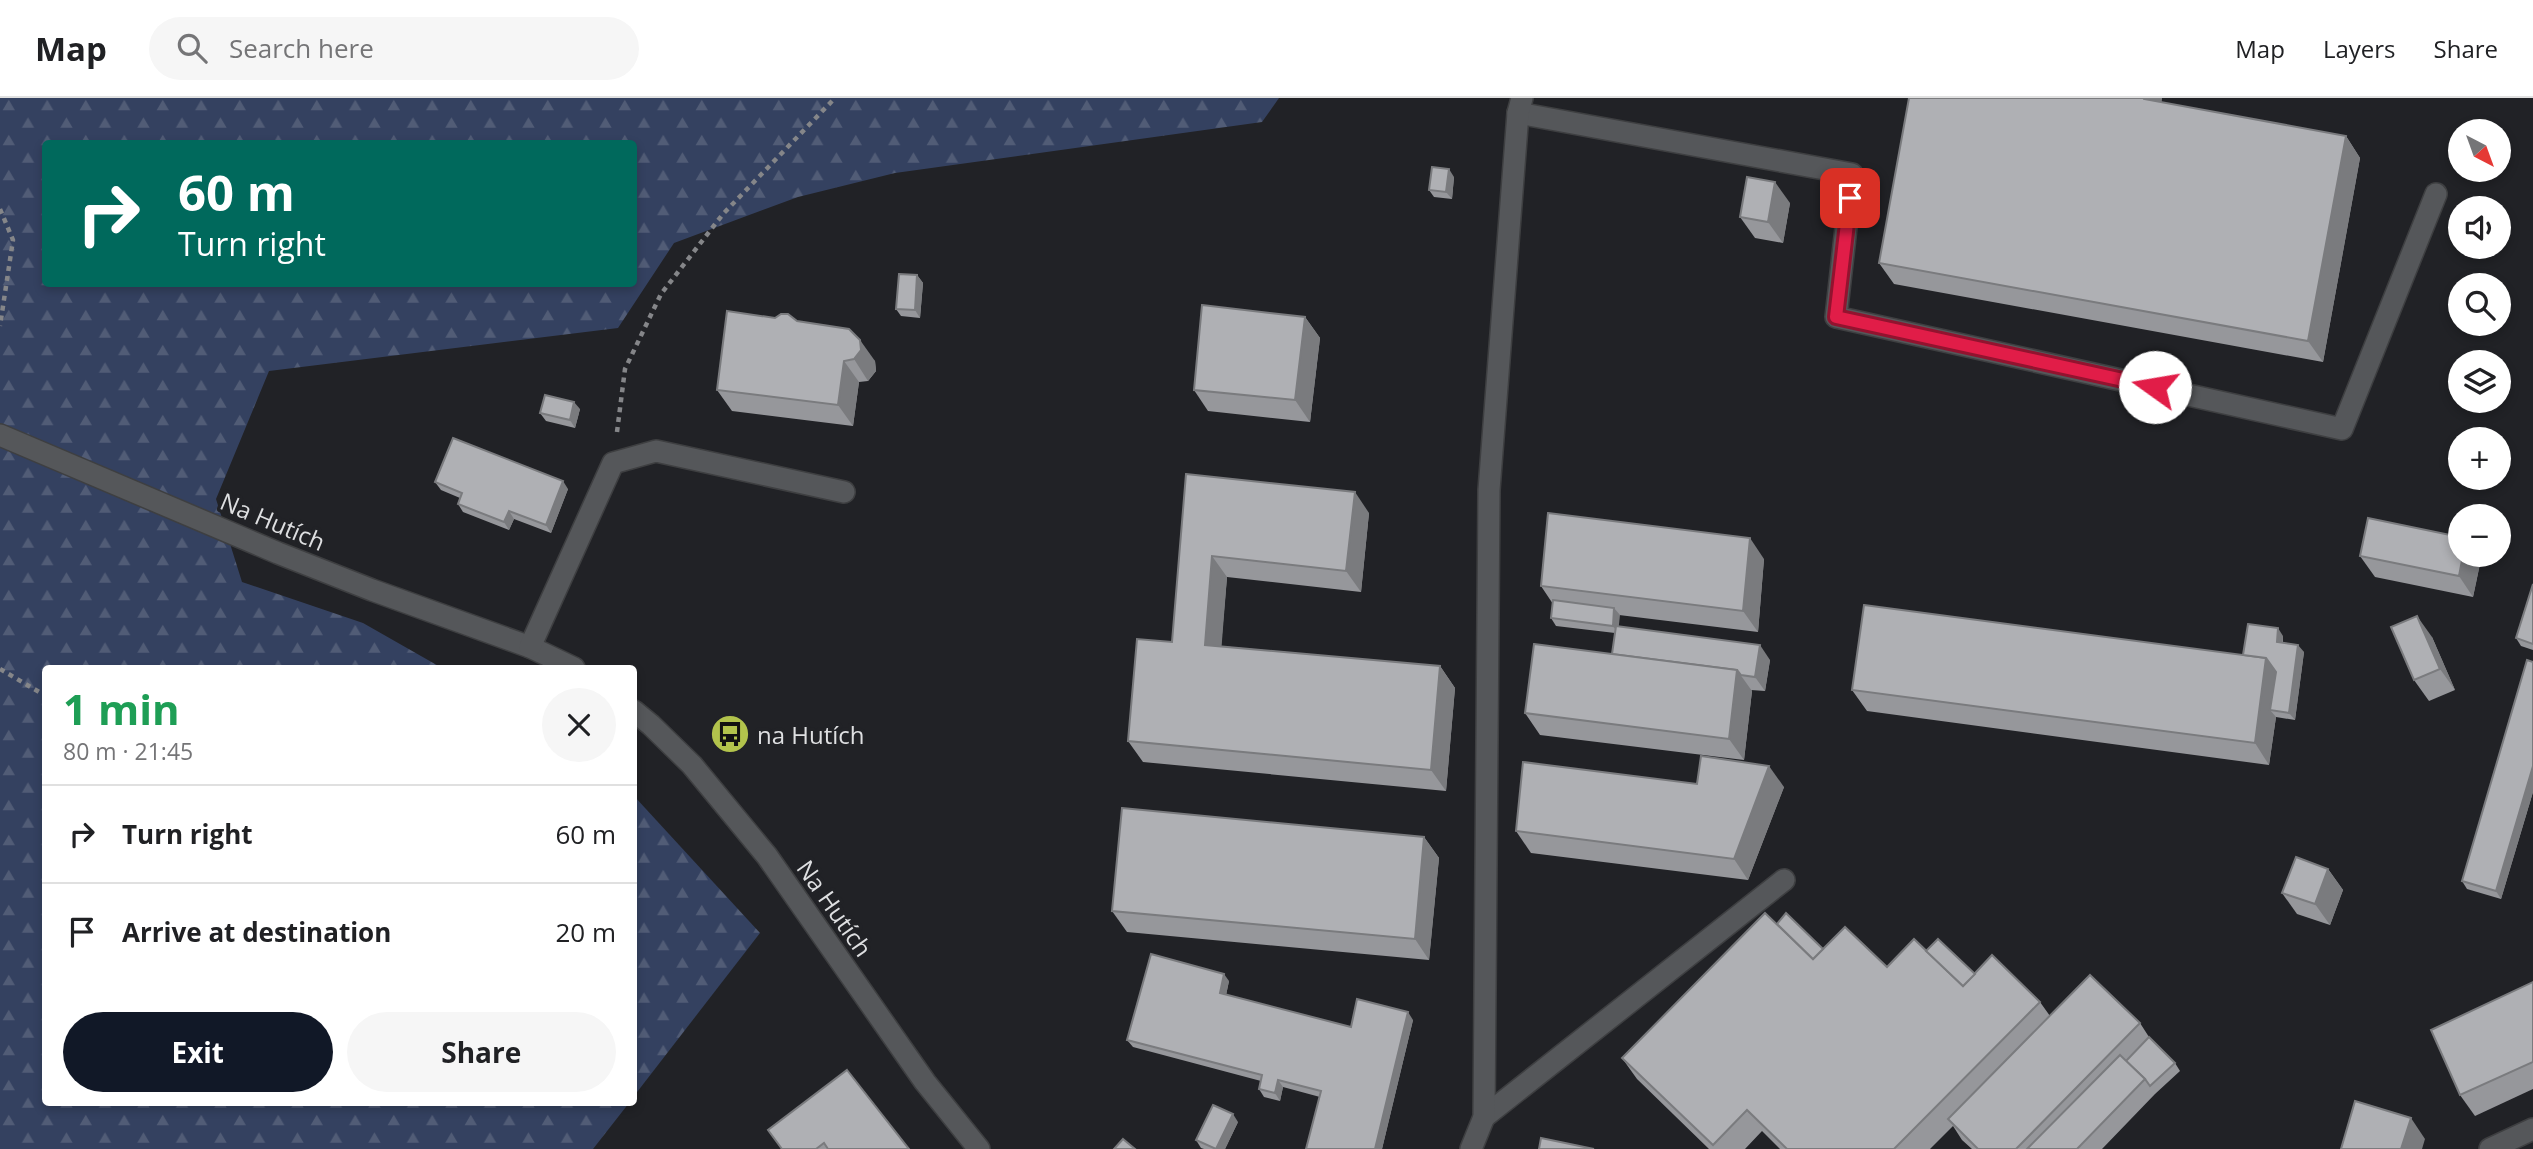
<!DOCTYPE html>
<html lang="en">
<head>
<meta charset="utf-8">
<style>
  :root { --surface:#fff; --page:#f6f6f6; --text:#202124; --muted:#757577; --line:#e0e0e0; --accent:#111827 }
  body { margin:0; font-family:"Open Sans",sans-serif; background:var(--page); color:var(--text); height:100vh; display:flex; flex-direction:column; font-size:26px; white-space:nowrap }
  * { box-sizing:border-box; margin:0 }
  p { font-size:23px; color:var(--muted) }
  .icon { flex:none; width:38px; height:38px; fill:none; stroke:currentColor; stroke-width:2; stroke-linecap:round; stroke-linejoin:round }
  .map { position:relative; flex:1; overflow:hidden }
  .drawer { position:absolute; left:42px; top:567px; width:595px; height:441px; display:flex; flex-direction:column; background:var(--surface); border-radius:7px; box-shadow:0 4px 10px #0003 }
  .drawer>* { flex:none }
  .top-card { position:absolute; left:42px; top:42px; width:595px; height:147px; border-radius:7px; box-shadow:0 4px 10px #0003; background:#00695c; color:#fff; overflow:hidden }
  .needle { width:46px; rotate:139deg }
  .buttons { position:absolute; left:2448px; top:21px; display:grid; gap:14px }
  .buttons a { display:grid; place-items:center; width:63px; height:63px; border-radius:50%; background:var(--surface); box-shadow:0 4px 10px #0003; font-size:35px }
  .pin { position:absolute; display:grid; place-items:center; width:60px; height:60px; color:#fff; margin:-30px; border-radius:14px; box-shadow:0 4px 10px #0006 }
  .me { position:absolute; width:77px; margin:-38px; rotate:283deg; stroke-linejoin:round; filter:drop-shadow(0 0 5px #0008) }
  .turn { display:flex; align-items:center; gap:24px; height:147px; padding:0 21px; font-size:32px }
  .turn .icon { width:91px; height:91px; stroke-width:2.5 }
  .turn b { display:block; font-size:49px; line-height:60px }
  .round { display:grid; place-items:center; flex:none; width:74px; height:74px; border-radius:37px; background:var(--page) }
  .head { display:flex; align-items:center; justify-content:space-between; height:119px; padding:0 21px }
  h1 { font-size:42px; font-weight:700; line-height:52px; color:#1e9e55 }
  .cta { display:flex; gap:14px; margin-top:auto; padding:14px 21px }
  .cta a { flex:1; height:80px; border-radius:42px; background:var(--accent); color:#fff; font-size:28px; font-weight:700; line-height:80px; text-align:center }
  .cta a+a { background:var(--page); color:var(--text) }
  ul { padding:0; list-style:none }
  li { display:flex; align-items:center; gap:21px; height:98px; padding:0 21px; border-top:2px solid var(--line) }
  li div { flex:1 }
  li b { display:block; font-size:26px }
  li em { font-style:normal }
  header { display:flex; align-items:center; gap:42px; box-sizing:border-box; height:98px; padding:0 35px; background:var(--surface); border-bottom:2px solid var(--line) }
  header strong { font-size:33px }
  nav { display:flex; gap:38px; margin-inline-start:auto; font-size:24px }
  .search { width:490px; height:63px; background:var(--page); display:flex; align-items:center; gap:18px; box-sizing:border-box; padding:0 24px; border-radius:38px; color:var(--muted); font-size:26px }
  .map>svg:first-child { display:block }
  .forest { fill:url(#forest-firs); fill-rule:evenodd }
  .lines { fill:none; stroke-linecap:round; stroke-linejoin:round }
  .minor-casing { stroke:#3e3f41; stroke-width:24 }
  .path { stroke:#858689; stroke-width:4.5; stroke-dasharray:5 5; stroke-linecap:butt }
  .minor { stroke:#55575a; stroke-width:21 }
  .wall { fill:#96979b }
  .shaded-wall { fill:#7a7b7e }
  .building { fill:#afb0b4; stroke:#7a7b7e; stroke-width:2 }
  .route-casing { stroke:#92132f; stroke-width:18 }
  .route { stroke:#e11d48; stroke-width:12 }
  .labels { text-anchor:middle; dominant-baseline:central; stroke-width:7; stroke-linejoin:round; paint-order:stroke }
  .street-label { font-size:24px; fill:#dedfe1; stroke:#212226 }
  .poi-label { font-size:24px; fill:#dedfe1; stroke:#212226; text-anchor:start }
</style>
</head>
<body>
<header>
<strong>Map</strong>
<div class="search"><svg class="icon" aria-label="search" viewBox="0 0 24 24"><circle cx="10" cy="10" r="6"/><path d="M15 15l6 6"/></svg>Search here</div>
<nav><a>Map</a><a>Layers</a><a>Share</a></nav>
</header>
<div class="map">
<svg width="2533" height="1051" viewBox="0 0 2533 1051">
  <defs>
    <pattern id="forest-firs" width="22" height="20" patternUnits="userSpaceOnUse" patternTransform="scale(1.75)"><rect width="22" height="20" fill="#344160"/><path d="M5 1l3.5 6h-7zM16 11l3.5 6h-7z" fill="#515c76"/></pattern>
  </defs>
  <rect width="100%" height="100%" fill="#212226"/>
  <g class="forest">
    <path d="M0,0H1279L1262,24L895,75L798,99L674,145L618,230L269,273L216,401L242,484L363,525L442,570H46V1004L629,1005L593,1051H0ZM46,46H634V186H46Z"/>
    <polygon points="634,698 760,835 634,998"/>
  </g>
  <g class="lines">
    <g class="minor-casing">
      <g id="minor">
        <polyline points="1518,15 1852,76 1836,219 2342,331 2436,96"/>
        <polyline points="0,337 278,455 372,492 530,549 574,570"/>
        <polyline points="530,549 613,365 656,353 844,394"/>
        <polyline points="634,613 651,627 692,667 767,758 925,984 979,1051"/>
        <polyline points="1484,1019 1784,782"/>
        <polyline points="1471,1051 1484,1019 1489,392 1518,15 1522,0"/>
        <polyline points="2490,1051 2533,1031"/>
      </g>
    </g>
    <g class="path">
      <polyline points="0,111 13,142 0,228"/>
      <polyline points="617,334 625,271 661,196 723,116 835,0"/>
      <polyline points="0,571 46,598"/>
    </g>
    <use href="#minor" class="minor"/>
  </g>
  <g class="wall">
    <polygon points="2162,0 2161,4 2346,38 2360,60 2323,264 1894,186 1879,165"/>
    <polygon points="1454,79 1452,101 1434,99 1429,92"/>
    <polygon points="1790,105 1783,145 1755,140 1740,119"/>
    <polygon points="917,177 923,185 920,220 901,218 896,211"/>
    <polygon points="1305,219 1320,240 1310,324 1208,313 1194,292"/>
    <polygon points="797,223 875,263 876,273 868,283 859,284 853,328 732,313 717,292"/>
    <polygon points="580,311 575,330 546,323 540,315"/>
    <polygon points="1186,376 1369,415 1361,494 1227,479 1221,548 1440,568 1455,590 1446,693 1143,664 1128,643 1172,544"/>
    <polygon points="435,384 568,391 551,435 514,421 509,432 463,414 458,406 460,400 441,392"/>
    <polygon points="2478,457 2481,461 2473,499 2375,479 2360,458"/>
    <polygon points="1764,461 1758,534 1619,517 1618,529 1770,562 1765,593 1751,592 1752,593 1744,662 1540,637 1525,615 1612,556 1615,535 1556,528 1551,520 1553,506 1541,488"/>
    <polygon points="2533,486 2533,552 2521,548 2516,540"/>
    <polygon points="2283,538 2283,545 2304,554 2295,622 2276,619 2269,667 1867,613 1852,592 2243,557"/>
    <polygon points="2432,539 2455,592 2429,603 2414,582"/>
    <polygon points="2533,564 2533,694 2501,801 2467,791 2462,783"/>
    <polygon points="1697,686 1784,689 1748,782 1531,755 1516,733"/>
    <polygon points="1424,739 1439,760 1429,862 1127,834 1112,813"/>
    <polygon points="2328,771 2343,792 2330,827 2297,816 2282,795"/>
    <polygon points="1777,826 1823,851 1887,869 1926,853 1975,876 2040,904 2050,918 2140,925 2149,939 2175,965 2180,973 2155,996 2102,1051 1972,1051 1962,1042 1953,1028 1930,1051 1780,1051 1762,1033 1745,1051 1709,1051 1637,981 1622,960"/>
    <polygon points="1229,883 1226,897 1351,929 1413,922 1382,1051 1306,1051 1320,999 1283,989 1280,1003 1264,999 1259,991 1261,983 1133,949 1127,942"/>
    <polygon points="2533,884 2533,991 2475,1018 2460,997"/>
    <polygon points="1238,1024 1225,1051 1204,1051 1201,1050 1196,1042"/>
    <polygon points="768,1032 909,1051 782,1051"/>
  </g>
  <g class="shaded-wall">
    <polygon points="2144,0 2162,0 2159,22"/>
    <polygon points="2346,38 2360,60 2323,264 2308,243"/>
    <polygon points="1449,71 1454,79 1452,101 1446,94"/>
    <polygon points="1775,84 1790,105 1783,145 1768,124"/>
    <polygon points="917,177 923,185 920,220 915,212"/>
    <polygon points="1305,219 1320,240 1310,324 1295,302"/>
    <polygon points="860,242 875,263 876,273 868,283 854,261"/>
    <polygon points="844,263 859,284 853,328 838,307"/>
    <polygon points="574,304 580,311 575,330 570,322"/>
    <polygon points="563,383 568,391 551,435 546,427"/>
    <polygon points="1355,394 1369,415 1361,494 1346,473"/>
    <polygon points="509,413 514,421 509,432 504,424"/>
    <polygon points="1750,440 1764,461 1758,534 1743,513"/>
    <polygon points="2463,457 2478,457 2481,461 2473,499 2459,478"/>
    <polygon points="1212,458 1227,479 1220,568 1205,547"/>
    <polygon points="1614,510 1620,517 1618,535 1613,528"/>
    <polygon points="2417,518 2432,539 2455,592 2440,571"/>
    <polygon points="2278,530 2283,538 2282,552 2277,544"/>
    <polygon points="1760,547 1770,562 1765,593 1755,579"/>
    <polygon points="2298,547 2304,554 2295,622 2289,615"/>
    <polygon points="2266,560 2281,581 2270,612 2276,619 2269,667 2255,645"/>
    <polygon points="1440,568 1455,590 1446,693 1431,672"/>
    <polygon points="1737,572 1752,593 1744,662 1729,641"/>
    <polygon points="1769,668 1784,689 1748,782 1734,761"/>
    <polygon points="2533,668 2533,694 2501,801 2496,793"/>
    <polygon points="1424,739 1439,760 1429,862 1415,841"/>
    <polygon points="2328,771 2343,792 2330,827 2315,806"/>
    <polygon points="1224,876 1229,883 1225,902 1220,895"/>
    <polygon points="1408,914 1413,922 1382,1051 1375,1051"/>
    <polygon points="1278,982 1283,989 1280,1003 1275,995"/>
    <polygon points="1233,1016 1238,1024 1225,1051 1216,1051"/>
    <polygon points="2411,1020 2425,1041 2422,1051 2401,1051"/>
  </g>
  <g class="building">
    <polygon points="1909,0 2144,0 2144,1 2346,38 2308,243 1879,165"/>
    <polygon points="1432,69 1449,71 1446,94 1429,92"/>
    <polygon points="1747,79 1775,84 1768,124 1740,119"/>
    <polygon points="899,176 917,177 915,212 896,211"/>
    <polygon points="1202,207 1305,219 1295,302 1194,292"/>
    <polygon points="727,213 775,220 781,216 788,216 797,223 849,231 860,242 861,252 854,261 844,263 838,307 717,292"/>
    <polygon points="545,297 574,304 570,322 540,315"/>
    <polygon points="453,340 563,383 546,427 509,413 504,424 458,406 462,395 435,384"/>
    <polygon points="1186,376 1355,394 1346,473 1212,458 1205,547 1440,568 1431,672 1128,643 1137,541 1172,544"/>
    <polygon points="1548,415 1750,440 1743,513 1541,488"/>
    <polygon points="2368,420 2460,439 2460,457 2463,457 2459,478 2360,458"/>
    <polygon points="2533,486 2533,546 2516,540"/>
    <polygon points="1553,502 1614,510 1613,528 1551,520"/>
    <polygon points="1864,507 2266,560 2255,645 1852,592"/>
    <polygon points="2417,518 2440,571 2414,582 2391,529"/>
    <polygon points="2248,526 2278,530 2277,544 2298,547 2289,615 2270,612 2276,574 2266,560 2243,557"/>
    <polygon points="1616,528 1760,547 1755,579 1741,577 1737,572 1612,556"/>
    <polygon points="1534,546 1737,572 1729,641 1525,615"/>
    <polygon points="2527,562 2533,564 2533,668 2496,793 2462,783"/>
    <polygon points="1701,658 1769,668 1734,761 1516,733 1523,664 1697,686"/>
    <polygon points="1122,710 1424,739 1415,841 1112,813"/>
    <polygon points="2296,759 2328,771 2315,806 2282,795"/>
    <polygon points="1765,815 1813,861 1845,829 1887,869 1914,841 1963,888 1992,857 2040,904 1894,1051 1787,1051 1747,1012 1713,1047 1622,960"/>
    <polygon points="1786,815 1823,851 1813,861 1777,826"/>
    <polygon points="1938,841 1975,876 1963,888 1926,853"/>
    <polygon points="1151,856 1224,876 1220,895 1351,929 1357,901 1408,914 1375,1051 1306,1051 1321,993 1278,982 1275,995 1259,991 1262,977 1127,942"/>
    <polygon points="2090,877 2140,925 2016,1051 1978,1051 1948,1021"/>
    <polygon points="2533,884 2533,964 2460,997 2431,932"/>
    <polygon points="2149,939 2175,965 2150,988 2145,981 2126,963"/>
    <polygon points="2120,957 2145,981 2077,1051 2027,1051"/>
    <polygon points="847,972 909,1051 828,1051 824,1045 816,1051 782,1051 768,1032"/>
    <polygon points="2355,1003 2411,1020 2401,1051 2341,1051"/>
    <polygon points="1213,1007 1233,1016 1216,1051 1196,1042"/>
    <polygon points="1541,1040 1594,1051 1539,1051"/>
    <polygon points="1123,1041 1135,1051 1114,1051"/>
  </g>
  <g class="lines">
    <g class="route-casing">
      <polyline id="route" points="1850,100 1836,219 2155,289"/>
    </g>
    <use href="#route" class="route"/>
  </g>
  <defs>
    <g id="bus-disc" transform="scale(2.0125)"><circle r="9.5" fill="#b2c34c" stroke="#212226"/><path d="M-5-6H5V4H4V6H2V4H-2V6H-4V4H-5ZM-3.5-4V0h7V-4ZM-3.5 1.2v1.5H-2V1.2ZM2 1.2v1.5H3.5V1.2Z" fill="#111"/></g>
  </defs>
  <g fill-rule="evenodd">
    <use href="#bus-disc" x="730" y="636"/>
  </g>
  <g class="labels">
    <g class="street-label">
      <text transform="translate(273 423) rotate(23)">Na Hutích</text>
      <text transform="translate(835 810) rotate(55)">Na Hutích</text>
    </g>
    <g class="poi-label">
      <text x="757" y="636">na Hutích</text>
    </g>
  </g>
</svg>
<div class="buttons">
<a><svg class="needle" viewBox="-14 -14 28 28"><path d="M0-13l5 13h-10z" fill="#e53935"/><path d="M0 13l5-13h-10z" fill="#757577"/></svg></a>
<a><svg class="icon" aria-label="sound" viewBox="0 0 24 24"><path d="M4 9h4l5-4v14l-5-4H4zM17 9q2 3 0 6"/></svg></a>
<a><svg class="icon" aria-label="search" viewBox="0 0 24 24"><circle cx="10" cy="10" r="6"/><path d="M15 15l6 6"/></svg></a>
<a><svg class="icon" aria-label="layers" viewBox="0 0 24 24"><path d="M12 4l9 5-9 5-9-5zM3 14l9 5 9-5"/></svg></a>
<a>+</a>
<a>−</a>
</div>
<div class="pin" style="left:1850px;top:100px;background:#d93025"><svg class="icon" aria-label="arrive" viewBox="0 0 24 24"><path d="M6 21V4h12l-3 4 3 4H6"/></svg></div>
<svg class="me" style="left:2155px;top:289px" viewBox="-20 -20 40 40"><circle r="19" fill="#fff"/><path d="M0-13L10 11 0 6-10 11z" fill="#e11d48"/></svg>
<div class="top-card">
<div class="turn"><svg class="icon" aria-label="right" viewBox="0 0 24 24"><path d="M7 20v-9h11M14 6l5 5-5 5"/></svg><div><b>60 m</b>Turn right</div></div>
</div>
<section class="drawer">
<div class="head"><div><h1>1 min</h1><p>80 m · 21:45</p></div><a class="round"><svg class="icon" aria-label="close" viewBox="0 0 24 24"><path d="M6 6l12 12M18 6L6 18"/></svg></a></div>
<ul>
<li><svg class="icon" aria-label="right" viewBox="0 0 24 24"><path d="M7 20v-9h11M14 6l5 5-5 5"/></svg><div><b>Turn right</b></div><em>60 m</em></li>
<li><svg class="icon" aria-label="arrive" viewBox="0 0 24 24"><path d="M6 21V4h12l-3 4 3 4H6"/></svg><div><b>Arrive at destination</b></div><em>20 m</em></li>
</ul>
<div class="cta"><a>Exit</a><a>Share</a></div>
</section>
</div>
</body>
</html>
